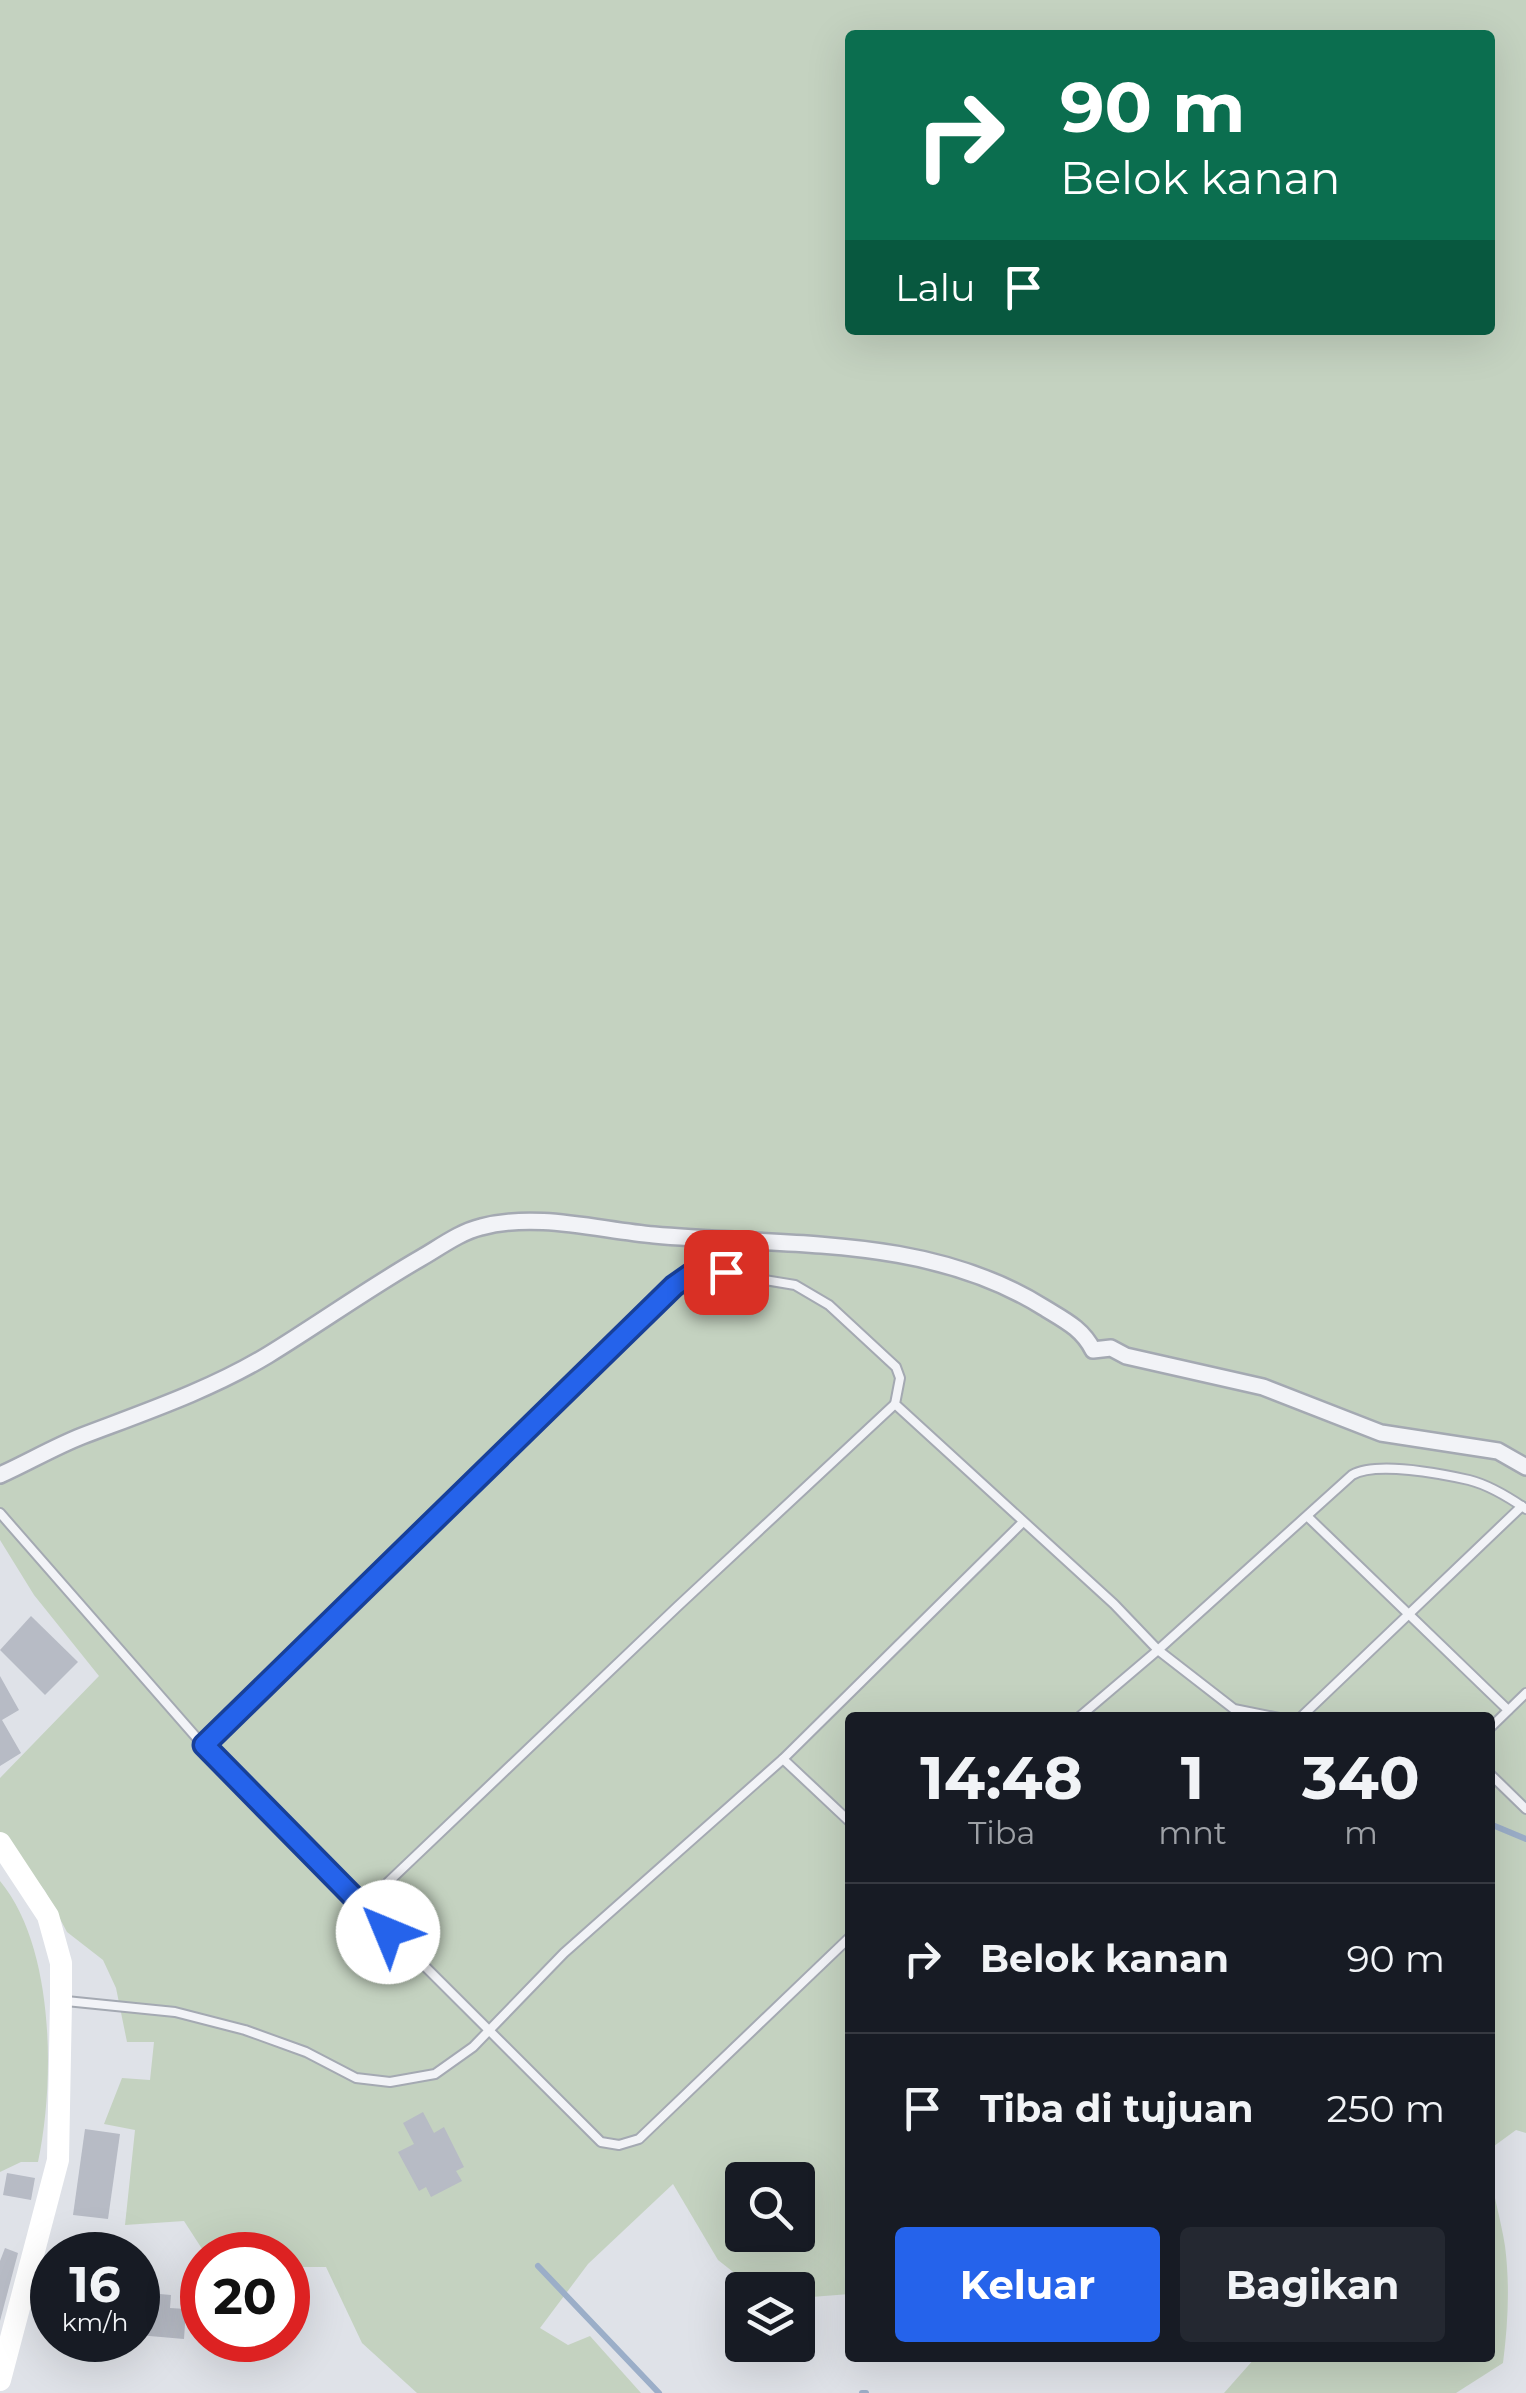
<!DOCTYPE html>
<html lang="id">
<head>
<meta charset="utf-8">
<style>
  :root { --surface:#171b24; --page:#242831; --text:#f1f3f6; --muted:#9ea1a6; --line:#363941; --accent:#2563eb }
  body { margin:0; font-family:Montserrat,sans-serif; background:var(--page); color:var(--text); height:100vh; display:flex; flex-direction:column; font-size:38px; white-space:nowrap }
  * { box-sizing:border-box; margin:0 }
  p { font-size:32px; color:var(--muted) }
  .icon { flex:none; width:55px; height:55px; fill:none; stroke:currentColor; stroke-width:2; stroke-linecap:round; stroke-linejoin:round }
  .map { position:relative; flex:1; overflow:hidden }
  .sheet { position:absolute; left:845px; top:1712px; width:650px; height:650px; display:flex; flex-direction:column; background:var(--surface); border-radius:10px; box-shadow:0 10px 40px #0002 }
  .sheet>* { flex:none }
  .top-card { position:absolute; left:845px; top:30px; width:650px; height:305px; border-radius:10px; box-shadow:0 10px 40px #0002; background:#0b6e4f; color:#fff; overflow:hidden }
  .tools { position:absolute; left:725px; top:2162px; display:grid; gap:20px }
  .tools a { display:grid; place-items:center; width:90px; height:90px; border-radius:10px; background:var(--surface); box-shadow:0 10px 40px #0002; font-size:50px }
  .speed { position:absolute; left:30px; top:2232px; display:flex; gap:20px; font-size:50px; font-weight:700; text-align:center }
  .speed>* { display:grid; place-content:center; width:130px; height:130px; border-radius:50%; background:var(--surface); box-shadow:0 10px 40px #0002; line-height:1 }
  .speed small { font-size:25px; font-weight:400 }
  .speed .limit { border:15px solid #d22; background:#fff; color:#111 }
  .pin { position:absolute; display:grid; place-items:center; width:85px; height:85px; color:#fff; margin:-42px; border-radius:20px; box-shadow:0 5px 15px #0006 }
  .me { position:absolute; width:110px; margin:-55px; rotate:315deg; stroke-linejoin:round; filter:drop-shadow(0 0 8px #0008) }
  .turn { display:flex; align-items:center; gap:35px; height:210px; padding:0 50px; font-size:45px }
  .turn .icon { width:130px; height:130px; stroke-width:2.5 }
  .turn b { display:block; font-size:70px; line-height:85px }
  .then { display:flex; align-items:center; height:95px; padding:0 50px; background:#0003; gap:20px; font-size:38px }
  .eta { display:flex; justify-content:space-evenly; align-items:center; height:170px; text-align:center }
  .eta b { font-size:60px; font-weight:700; line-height:70px }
  .button { display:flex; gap:20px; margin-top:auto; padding:20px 50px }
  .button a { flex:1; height:115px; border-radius:10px; background:var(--accent); color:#fff; font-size:40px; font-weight:700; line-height:115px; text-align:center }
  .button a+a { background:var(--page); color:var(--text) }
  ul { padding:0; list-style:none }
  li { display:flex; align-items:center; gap:30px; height:150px; padding:0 50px; border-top:2px solid var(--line) }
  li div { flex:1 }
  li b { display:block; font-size:38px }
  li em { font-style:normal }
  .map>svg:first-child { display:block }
  .green { fill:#c4d2c0; fill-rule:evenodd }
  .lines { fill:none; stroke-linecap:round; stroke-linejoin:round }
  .stream { stroke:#9baec8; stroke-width:6 }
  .building { fill:#b7bbc5 }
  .lane-casing { stroke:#a4a9b2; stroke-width:12 }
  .street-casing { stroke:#a4a9b2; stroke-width:20 }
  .lane { stroke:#f2f3f7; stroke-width:8 }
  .street { stroke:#f2f3f7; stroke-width:15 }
  .secondary { stroke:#fff; stroke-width:22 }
  .route-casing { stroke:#184099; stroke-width:25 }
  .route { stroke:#2563eb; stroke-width:18 }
</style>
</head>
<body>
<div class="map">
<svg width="1526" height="2393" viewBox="0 0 1526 2393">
  <rect width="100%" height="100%" fill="#dfe2e8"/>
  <g class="green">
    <path d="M0,0H1526V2133L1516,2130L1490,2149V1718H850V2294L798,2298V2290H756L718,2260L673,2184L588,2264L540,2328L568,2345L590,2336L641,2393H417L362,2343L326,2267H288V2255H206L184,2221L125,2225L135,2130L104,2124L122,2078L150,2080L154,2042H127L116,1988L103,1960L67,1932L45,1891L0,1833V1778L99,1676L34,1595L0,1540ZM850,35H1490V330H850ZM742,2180H798V2235H742Z"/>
    <path d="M0,1881C55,1947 55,2082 38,2162H21L0,2172Z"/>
    <path d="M1490,2169C1493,2195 1501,2220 1505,2246C1510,2285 1508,2324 1503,2363L1456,2393H1224L1255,2358H1490Z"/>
  </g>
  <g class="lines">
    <g class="stream">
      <polyline points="1490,1824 1526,1839"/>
      <polyline points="538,2266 659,2393"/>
      <polyline points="862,2393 866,2393"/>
    </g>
  </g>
  <g class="building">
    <polygon points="31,1616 78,1662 45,1695 0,1650"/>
    <polygon points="0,1676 19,1710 2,1720 21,1753 0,1766"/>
    <polygon points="423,2112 434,2133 444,2127 464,2167 456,2171 462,2181 431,2197 426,2187 419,2191 398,2152 414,2144 403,2123"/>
    <polygon points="85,2129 120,2134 108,2219 73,2215"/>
    <polygon points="7,2173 35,2178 31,2200 3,2195"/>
    <polygon points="5,2248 18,2253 0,2321 0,2261"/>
    <polygon points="138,2292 171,2295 170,2308 186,2309 184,2339 138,2335"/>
  </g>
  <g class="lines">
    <g class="lane-casing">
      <g id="lane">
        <polyline points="0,1513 203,1745 601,2142 619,2145 639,2139 850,1937"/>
        <polyline points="1308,1517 1508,1710"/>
        <path d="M1279,1718L1234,1709L1158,1650L1352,1475C1376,1461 1442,1474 1469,1480C1489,1485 1510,1498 1526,1509"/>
        <polyline points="1300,1718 1522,1506"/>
        <polyline points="1490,1728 1526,1693"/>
        <polyline points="203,1745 674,1286 694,1272 704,1270 795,1285 829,1305 896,1367 900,1378 895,1404 1114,1604 1158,1650 1078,1718"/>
        <polyline points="783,1759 850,1822"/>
        <polyline points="1490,1774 1526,1809"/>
        <polyline points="362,1907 677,1607 895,1404"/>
        <polyline points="66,2001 175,2012 245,2030 306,2052 356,2078 390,2082 435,2074 473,2047 564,1953 783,1759 1022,1523"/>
      </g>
    </g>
    <g class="street-casing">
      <path id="street" d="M0,1475C27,1463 54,1447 82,1436C145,1412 210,1390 268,1355C320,1323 369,1288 421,1258C440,1247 460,1232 481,1227C537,1212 598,1230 654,1235C784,1247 926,1234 1043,1307C1064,1320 1082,1328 1093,1350L1111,1348L1126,1356L1263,1387L1381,1433L1498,1451L1526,1467"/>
    </g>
    <use href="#lane" class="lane"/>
    <use href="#street" class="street"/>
    <polyline class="secondary" points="0,1843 48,1916 61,1963 61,2001 58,2160 0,2380"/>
  </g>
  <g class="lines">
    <g class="route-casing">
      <polyline id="route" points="388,1932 204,1745 674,1286 694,1272 726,1272"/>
    </g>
    <use href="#route" class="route"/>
  </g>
</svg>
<div class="tools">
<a><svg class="icon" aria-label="search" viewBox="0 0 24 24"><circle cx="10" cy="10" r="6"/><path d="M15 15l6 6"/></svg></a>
<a><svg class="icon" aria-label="layers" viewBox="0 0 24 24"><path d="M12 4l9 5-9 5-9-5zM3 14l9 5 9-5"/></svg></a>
</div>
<div class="speed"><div>16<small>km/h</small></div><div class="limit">20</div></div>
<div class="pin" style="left:726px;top:1272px;background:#d93025"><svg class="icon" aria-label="arrive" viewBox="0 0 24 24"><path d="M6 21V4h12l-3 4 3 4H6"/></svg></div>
<svg class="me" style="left:388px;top:1932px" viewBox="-20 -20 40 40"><circle r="19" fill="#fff"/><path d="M0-13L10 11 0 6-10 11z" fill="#2563eb"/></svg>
<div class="top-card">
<div class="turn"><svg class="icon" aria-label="right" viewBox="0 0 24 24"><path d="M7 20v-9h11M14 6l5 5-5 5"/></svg><div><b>90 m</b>Belok kanan</div></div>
<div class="then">Lalu<svg class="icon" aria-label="arrive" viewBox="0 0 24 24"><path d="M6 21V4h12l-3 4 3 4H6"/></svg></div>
</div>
<section class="sheet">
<div class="eta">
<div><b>14:48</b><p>Tiba</p></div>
<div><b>1</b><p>mnt</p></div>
<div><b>340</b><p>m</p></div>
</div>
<ul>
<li><svg class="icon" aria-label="right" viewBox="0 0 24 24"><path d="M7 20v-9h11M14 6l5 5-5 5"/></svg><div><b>Belok kanan</b></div><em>90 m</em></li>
<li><svg class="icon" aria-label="arrive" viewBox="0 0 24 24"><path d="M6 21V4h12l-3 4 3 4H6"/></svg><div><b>Tiba di tujuan</b></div><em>250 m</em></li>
</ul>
<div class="button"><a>Keluar</a><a>Bagikan</a></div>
</section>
</div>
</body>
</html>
